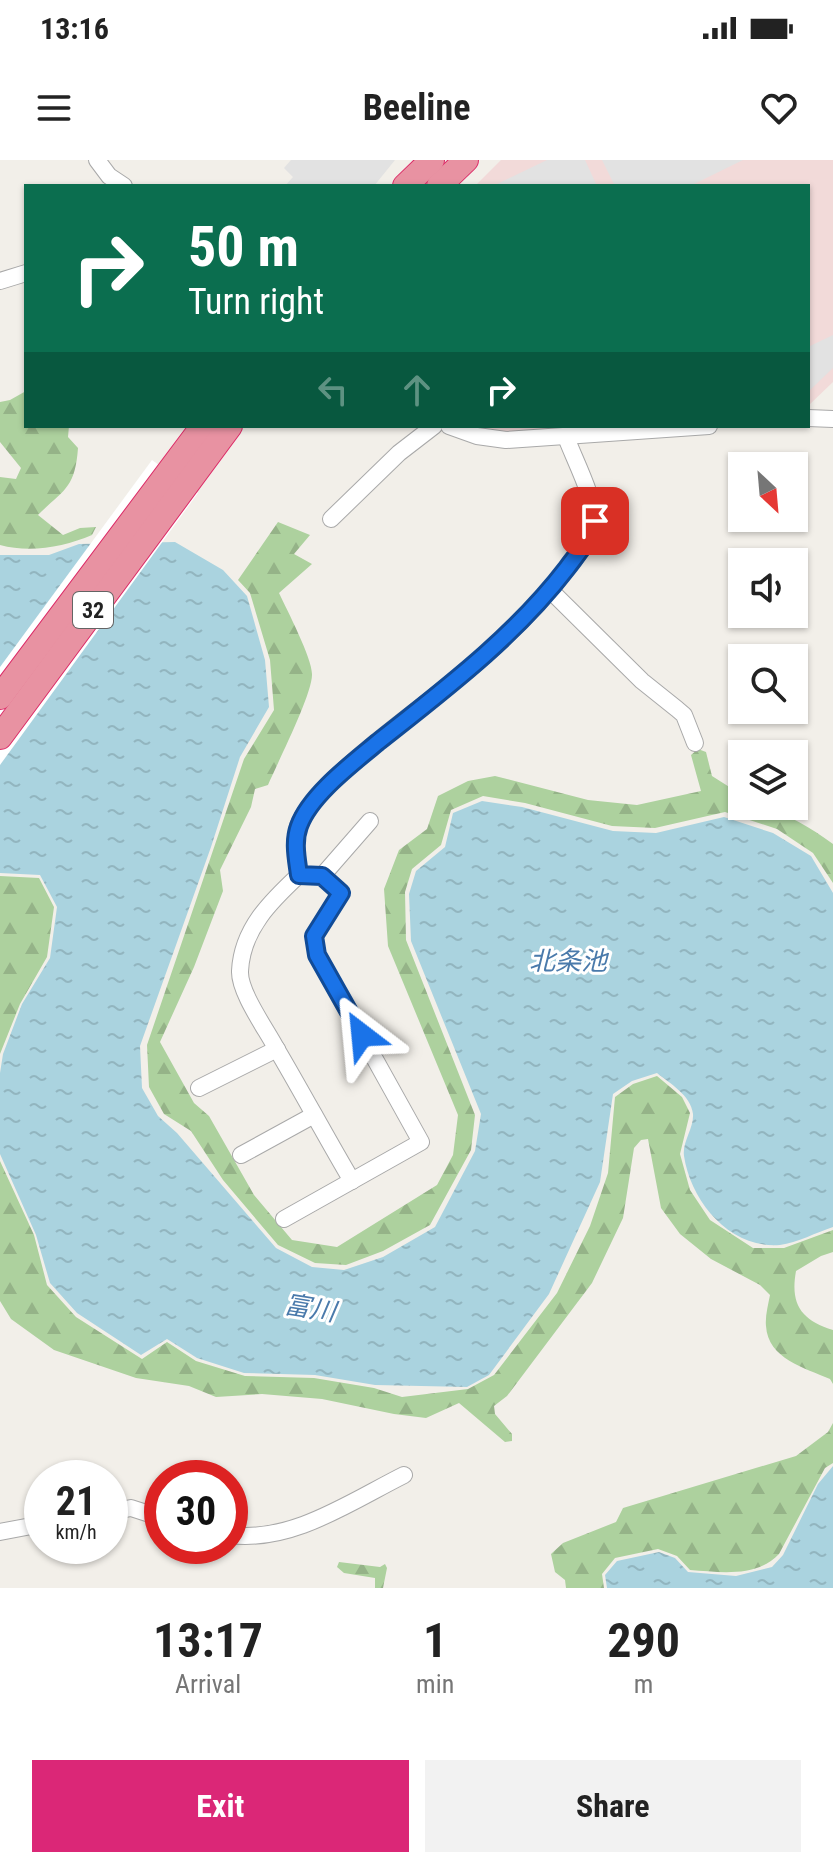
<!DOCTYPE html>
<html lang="en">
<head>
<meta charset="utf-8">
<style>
  :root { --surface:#fff; --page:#f2f2f2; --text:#222; --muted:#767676; --accent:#db2777 }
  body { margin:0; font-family:"Roboto Condensed","Noto Sans JP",sans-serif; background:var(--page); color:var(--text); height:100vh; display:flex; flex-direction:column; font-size:30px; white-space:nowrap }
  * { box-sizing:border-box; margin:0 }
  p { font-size:26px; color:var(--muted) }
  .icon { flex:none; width:44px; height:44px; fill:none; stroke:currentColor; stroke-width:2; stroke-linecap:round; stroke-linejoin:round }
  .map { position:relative; height:1428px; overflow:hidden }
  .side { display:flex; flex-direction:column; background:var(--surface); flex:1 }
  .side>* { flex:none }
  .hud { position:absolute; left:24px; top:24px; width:786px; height:244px; border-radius:0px; box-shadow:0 2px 6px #0004; background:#0b6e4f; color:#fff; overflow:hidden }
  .needle { width:52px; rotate:154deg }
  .tools { position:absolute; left:728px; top:292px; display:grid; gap:16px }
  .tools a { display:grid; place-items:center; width:80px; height:80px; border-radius:0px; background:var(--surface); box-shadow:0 2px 6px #0004; font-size:40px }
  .speed { position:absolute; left:24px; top:1300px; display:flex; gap:16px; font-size:40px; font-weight:700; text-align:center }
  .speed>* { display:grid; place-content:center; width:104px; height:104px; border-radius:50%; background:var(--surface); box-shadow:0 2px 6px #0004; line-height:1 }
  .speed small { font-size:20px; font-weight:400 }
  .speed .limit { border:12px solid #d22; background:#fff; color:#111 }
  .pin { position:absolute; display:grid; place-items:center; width:68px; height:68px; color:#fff; margin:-34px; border-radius:16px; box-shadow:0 4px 12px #0006 }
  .me { position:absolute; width:88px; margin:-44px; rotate:331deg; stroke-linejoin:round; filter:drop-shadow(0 0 6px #0008) }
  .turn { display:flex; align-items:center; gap:28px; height:168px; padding:0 32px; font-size:36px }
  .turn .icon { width:104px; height:104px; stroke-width:2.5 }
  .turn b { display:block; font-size:56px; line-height:68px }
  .lanes { display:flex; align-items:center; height:76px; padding:0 32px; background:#0003; justify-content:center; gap:40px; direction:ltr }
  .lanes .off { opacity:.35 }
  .eta { display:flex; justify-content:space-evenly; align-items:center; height:136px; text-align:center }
  .eta b { font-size:48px; font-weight:700; line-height:56px }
  .button { display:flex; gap:16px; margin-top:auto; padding:16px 32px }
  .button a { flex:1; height:92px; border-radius:0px; background:var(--accent); color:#fff; font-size:32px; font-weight:700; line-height:92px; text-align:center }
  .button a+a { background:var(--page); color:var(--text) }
  .status { display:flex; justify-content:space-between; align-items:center; height:56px; padding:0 40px; background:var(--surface); direction:ltr }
  .status svg { height:22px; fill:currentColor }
  header { display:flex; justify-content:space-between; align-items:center; height:104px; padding:0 32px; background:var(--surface); font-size:36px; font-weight:700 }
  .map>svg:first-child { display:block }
  .commercial { fill:#f2dad9 }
  .forest { fill:url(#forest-firs) }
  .parking { fill:#e2e2e2 }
  .water { fill:url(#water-ripples) }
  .pier { fill:#fff }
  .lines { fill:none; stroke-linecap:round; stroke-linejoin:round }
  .minor-casing { stroke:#a9a9a9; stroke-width:18 }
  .highway-casing { stroke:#dc2a67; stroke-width:26 }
  .minor { stroke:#fff; stroke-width:16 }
  .highway { stroke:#e892a2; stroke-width:24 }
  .route-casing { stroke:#114b97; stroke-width:20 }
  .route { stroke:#1a73e8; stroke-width:14 }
  .labels { text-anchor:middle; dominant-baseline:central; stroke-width:6; stroke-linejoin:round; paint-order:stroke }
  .shield { fill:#fff; stroke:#646464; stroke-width:2 }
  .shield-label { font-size:22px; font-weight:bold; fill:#222 }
  .water-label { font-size:26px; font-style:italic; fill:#4a7aab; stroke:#fff }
</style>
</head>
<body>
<div class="status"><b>13:16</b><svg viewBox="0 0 49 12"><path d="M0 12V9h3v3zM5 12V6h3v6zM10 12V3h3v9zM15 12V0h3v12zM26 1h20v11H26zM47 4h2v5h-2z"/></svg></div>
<header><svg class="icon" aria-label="menu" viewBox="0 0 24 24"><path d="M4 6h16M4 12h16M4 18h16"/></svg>Beeline<svg class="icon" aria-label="heart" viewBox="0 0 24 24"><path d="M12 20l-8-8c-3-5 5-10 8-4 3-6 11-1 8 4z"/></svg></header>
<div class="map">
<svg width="833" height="1428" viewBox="0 0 833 1428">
  <defs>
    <pattern id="forest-firs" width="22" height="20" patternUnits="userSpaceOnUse" patternTransform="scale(2)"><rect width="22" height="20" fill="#add19e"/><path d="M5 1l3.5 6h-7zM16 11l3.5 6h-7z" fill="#95b388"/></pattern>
    <pattern id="water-ripples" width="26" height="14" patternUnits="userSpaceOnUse" patternTransform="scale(2)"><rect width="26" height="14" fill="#aad3df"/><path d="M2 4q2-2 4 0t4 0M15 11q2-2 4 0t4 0" fill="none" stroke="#92b5bf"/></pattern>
  </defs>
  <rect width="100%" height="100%" fill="#f2efe9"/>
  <g class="commercial">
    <polygon points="501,0 833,0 833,222 808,246 808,26 475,26"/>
    <polygon points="471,266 625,266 499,273"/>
  </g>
  <g class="forest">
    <path d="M26,231V266H69L68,277L78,288C75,329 64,329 38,355L63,375L80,368L96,367L92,375C64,387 30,393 0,385V317L16,319L21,308L0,282V242L10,240Z"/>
    <path d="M278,362L310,375L294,394L312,404L279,433C287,450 312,498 312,514C313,533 277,604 268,625L255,629L251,647L220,710L223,731L194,807L160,882L194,943L209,956L254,1035L292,1080L337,1087L437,1025L453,995L458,955L388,786L384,729L399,690L427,669L438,636L468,621L495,616L588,640L637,645L701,631L691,595L698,589L706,592L712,616L742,635V646C777,646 805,664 833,684V723L813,693L777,669L725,652L655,668L612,666L525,643L483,636L451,650L441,685L412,709L405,732L406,780L475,955L471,990L430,1065L383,1091L346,1105L315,1103L278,1085L223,1020L191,971L164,954L149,927L147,885L244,599L274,550L270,500L250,433L238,420Z"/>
    <polygon points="0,716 39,718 54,747 47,797 20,844 0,894"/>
    <path d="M657,916L682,937L690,953L680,994L690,1030L710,1060L753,1088H784L833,1070V1092L821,1096L796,1111C790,1144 801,1160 833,1170V1224L830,1219C805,1208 768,1199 766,1166C765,1157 768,1145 770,1135L760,1125L711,1099L680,1074L661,1048L648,979L641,980L634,988L623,1058L592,1123L507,1236L494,1246L495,1254L512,1274V1281L505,1282L459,1243L426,1258L394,1254L322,1239L262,1234L216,1237L189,1226L136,1218L54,1190L11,1159L0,1141V1001L34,1075L47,1125L76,1157L142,1199L167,1182L196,1201L245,1216L314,1218L374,1228L402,1237L468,1229L494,1215L557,1133L590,1066L608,1013L615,937L633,924Z"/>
    <path d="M833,1263V1303L825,1308L779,1394C756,1418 720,1412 690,1410L677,1396L658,1389L615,1398L602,1414L604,1428H566L565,1420L555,1412L551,1394L563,1383L616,1362L623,1348L796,1296L828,1272Z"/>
    <polygon points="339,1402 380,1407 385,1404 387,1408 383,1428 375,1428 375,1418 344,1413 337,1407"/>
  </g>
  <g class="parking">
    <polygon points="291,0 395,0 374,26 285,26 293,17 284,8"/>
    <polygon points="547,0 585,0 597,26 493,26"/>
    <polygon points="602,0 743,0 690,26 615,26"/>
    <polygon points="833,175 833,208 808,232 808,187"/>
  </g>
  <g class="water">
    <path d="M175,382L223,410L247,436L265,500L269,547L240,597L211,687L140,886L142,928L158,956L177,973L276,1088L312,1107L344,1110L383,1097L435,1067L475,991L481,954L411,781L409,734L416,711L445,687L453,653L482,641L522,647L613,671L656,673L724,657L773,673L811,696L833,733V1067C817,1072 797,1083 780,1085C730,1089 691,1042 684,996C682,982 694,968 693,954C691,935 669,923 657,913L632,921L613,934L600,1022L549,1134L489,1215L467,1227L375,1225L315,1215L244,1213L197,1198L167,1179L141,1195L77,1153L50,1123L36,1075L0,994V913L3,894L22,844L50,798L57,747L40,715L0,713V395H49L79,384Z"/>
    <polygon points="833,1306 833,1428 607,1428 605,1415 617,1401 659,1392 675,1398 688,1412 736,1416 772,1407 783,1395 818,1324"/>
  </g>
  <polygon class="pier" points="152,300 198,333 0,605 0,507"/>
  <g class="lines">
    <g class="minor-casing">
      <g id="minor">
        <polyline points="97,0 109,16 124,26"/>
        <polyline points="0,121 26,113"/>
        <polyline points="808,258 833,259"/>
        <polyline points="449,266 477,276 506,280 709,266"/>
        <polyline points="331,359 399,293 434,266"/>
        <polyline points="550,430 642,521 677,549 684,555 695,583"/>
        <polyline points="322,716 370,661"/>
        <polyline points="199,928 277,889"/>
        <polyline points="241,995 314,955"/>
        <path d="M352,1021C326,977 302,932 276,888C266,869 239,832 240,811C242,769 271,741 299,715C297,699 293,682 298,666C316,617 439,537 482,498C512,472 542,442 566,410C576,396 592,381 594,364C597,342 574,299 566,277"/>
        <polyline points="284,1059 421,982 317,795 314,776 341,733 322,716 299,715"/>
        <polyline points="110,1352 131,1348 162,1358"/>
        <polyline points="0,1372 42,1364"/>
        <path d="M230,1375C292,1383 350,1342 404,1315"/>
      </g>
    </g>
    <g class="highway-casing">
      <g id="highway">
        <polyline points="405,26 432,0"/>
        <polyline points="439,26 466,0"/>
        <polyline points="0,537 203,266"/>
        <polyline points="0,577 230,266"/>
      </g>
    </g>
    <use href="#minor" class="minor"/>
    <use href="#highway" class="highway"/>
  </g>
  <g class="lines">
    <g class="route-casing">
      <path id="route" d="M362,875L317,795L314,776L341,733L322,716L299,715C297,699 293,682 299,666C310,635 353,603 378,582C445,529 515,476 567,408C578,393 590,380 595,361"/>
    </g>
    <use href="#route" class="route"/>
  </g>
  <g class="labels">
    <rect class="shield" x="73" y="432" width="40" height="36" rx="6"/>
    <g class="shield-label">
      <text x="93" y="450">32</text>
    </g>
    <g class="water-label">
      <text x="568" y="801">北条池</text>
      <text transform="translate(310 1148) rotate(9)">富川</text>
    </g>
  </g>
</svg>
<div class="tools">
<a><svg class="needle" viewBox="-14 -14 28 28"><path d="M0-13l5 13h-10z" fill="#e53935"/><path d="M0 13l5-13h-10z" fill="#767676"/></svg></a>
<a><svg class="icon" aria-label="sound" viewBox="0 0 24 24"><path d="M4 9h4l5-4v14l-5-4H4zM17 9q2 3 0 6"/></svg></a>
<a><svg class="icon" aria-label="search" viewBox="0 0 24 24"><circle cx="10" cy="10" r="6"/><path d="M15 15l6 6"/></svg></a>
<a><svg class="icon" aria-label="layers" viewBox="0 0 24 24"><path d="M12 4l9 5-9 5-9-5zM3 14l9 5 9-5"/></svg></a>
</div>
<div class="speed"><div>21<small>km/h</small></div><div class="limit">30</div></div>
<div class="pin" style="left:595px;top:361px;background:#d93025"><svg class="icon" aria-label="arrive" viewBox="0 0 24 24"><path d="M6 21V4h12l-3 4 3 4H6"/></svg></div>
<svg class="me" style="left:362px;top:875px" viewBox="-20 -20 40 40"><path d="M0-17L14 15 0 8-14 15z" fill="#1a73e8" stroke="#fff" stroke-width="4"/></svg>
<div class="hud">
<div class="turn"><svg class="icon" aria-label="right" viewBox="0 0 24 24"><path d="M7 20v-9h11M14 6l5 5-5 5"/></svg><div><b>50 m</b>Turn right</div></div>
<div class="lanes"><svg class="icon off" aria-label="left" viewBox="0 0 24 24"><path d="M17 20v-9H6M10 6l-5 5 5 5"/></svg><svg class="icon off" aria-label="ahead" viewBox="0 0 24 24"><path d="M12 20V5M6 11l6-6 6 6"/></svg><svg class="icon" aria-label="right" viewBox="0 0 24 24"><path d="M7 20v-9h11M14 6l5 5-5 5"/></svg></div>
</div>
</div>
<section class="side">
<div class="eta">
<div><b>13:17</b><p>Arrival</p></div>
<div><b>1</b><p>min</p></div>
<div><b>290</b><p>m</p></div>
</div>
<div class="button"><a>Exit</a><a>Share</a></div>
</section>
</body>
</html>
